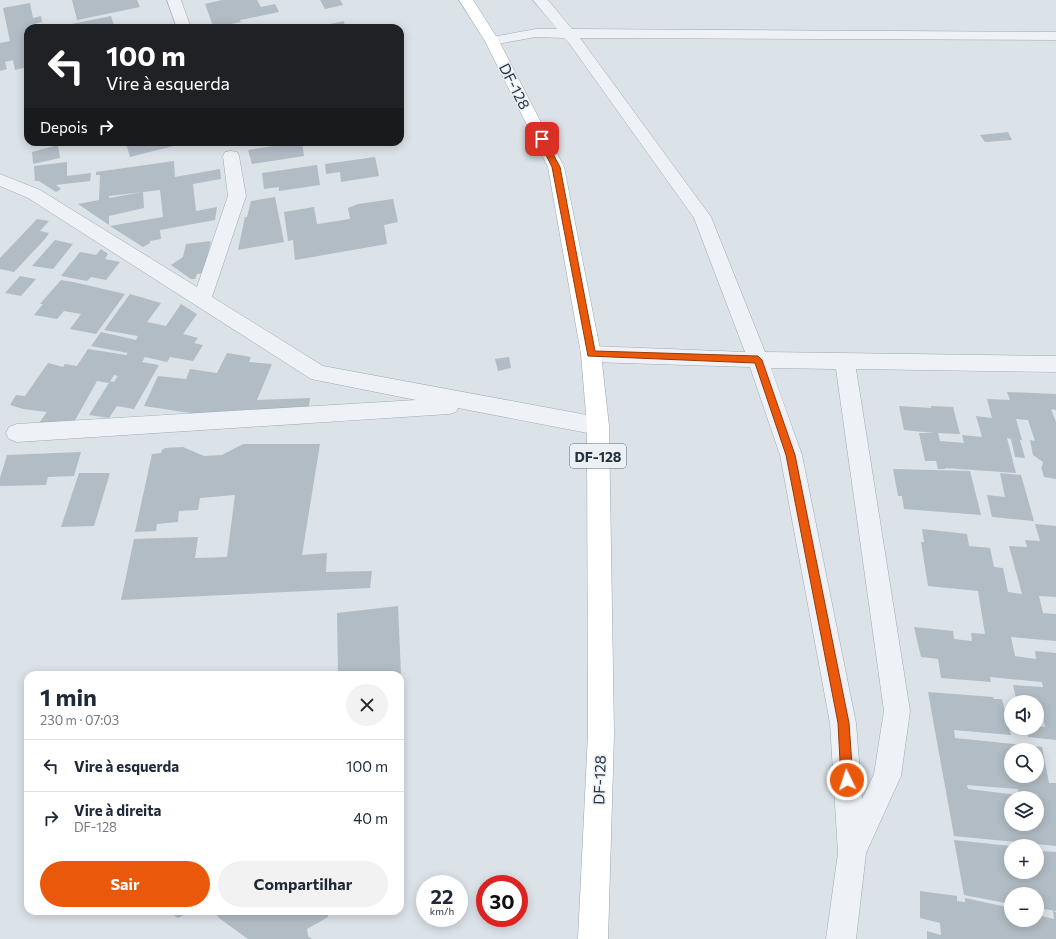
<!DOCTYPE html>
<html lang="pt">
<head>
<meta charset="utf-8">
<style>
  :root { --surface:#fff; --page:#f2f2f3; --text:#1f2937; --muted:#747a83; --line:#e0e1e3; --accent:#ea580c }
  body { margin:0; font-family:Commissioner,sans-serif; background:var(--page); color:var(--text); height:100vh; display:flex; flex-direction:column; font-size:15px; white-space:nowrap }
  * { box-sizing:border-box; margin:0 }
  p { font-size:13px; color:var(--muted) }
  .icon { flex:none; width:22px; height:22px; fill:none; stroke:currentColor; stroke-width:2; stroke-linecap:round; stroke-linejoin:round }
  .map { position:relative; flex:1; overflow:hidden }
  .drawer { position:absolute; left:24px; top:671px; width:380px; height:244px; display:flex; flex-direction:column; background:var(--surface); border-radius:12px; box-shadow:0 2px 10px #0003 }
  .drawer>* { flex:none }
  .hud { position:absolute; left:24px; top:24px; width:380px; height:122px; border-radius:12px; box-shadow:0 2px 10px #0003; background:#202124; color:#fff; overflow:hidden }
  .fabs { position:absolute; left:1004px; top:695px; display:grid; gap:8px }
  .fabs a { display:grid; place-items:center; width:40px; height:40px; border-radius:50%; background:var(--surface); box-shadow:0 2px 10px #0003; font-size:20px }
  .speed { position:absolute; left:416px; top:875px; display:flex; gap:8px; font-size:20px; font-weight:700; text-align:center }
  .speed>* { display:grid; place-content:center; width:52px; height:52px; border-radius:50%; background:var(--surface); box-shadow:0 2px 10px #0003; line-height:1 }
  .speed small { font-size:10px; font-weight:400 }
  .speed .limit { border:6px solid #d22; background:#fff; color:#111 }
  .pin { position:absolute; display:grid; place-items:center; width:34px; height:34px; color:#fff; margin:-17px; border-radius:8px; box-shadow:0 2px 6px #0006 }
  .me { position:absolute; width:44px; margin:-22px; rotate:356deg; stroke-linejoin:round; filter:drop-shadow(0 0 3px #0008) }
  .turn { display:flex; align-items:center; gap:14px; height:84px; padding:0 16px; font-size:18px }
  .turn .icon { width:52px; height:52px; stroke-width:2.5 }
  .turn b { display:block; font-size:28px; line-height:34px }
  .then { display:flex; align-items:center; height:38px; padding:0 16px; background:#0003; gap:8px; font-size:15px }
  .round { display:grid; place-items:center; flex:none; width:42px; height:42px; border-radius:21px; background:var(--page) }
  .overview { display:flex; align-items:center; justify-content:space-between; height:68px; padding:0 16px }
  h1 { font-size:24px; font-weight:700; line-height:30px }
  .button { display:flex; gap:8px; margin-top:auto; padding:8px 16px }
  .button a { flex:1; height:46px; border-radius:24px; background:var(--accent); color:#fff; font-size:16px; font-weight:700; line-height:46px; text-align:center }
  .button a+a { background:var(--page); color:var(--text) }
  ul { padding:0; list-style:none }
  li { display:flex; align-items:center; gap:12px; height:52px; padding:0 16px; border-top:1px solid var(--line) }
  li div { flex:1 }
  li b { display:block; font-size:15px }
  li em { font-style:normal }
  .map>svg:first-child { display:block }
  .building { fill:#b2bcc5; fill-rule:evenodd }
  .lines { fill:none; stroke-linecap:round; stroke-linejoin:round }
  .minor-casing { stroke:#a0a9b2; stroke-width:1 }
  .major-casing { stroke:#99a8b5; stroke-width:1 }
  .minor { fill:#eef2f6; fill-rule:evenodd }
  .major { fill:#fff; fill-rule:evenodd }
  .route { fill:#ea580c; stroke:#983908 }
  .labels { text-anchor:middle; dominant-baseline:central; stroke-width:3; stroke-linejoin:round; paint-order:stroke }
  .shield { fill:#ebf0f5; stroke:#606a76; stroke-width:1 }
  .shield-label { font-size:14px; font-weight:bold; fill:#24313f }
  .street-label { font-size:15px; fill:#24313f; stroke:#ebf0f5 }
</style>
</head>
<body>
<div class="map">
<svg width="1056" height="939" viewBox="0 0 1056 939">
  <rect width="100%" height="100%" fill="#dbe2e8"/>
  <g class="building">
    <polygon points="72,0 137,0 140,7 77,20"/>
    <polygon points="222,0 257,0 261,7 275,4 279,12 240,20 241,22 216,27 213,26 205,4"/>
    <polygon points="320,0 340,0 343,5 325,9"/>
    <polygon points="30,3 33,18 41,16 42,22 34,24 35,28 28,28 28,67 15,70 13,60 5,62 7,69 0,71 0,43 10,41 3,8"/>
    <polygon points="111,16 115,28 57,28 57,27"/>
    <polygon points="344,21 345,28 332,28 330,24"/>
    <polygon points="28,76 28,92 27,92 24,77"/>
    <polygon points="28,113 28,124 26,125 24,114"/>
    <polygon points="1008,132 1012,140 985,142 980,135"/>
    <polygon points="117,142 176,142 177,145 130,157 126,143 118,145"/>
    <polygon points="252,142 276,142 276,143 253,146"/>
    <polygon points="299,142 302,142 304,156 252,164 248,150"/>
    <polygon points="58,145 60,158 33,164 32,152"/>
    <polygon points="375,157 379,176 341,182 340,172 326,174 325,164"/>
    <polygon points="174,161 175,177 220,169 221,179 193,184 196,211 217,207 215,220 160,230 161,239 150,241 150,243 143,247 110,226 163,217 160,190 109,196 109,198 143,192 144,208 109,216 109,225 78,204 99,200 100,175 96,175 96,172"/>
    <polygon points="67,162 67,176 91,173 90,181 56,185 61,189 56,192 39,181 35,181 34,166"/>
    <polygon points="317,165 320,185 279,191 279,187 264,189 262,173"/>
    <polygon points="275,197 284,242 238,250 245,217 247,217 251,201"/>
    <polygon points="393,199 398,222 384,225 387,244 295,260 293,240 288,241 284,212 314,207 317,224 350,219 348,208 358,204"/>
    <polygon points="37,219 49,221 40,231 49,233 45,239 14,272 0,269 0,258"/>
    <polygon points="55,240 73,244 53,269 32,266"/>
    <polygon points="211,241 204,273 197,274 195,279 191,279 171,265 183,257 186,244"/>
    <polygon points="101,249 108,254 105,259 120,262 106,280 91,277 87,281 61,276 80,252 96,255"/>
    <polygon points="20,276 36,279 21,296 5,293"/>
    <polygon points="61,280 73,282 125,294 96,334 70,329 81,314 64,311 57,319 34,315 43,304 40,304"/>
    <polygon points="130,294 161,303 147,322 166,326 181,304 197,314 183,334 198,338 194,343 203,345 193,361 170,357 167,362 145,357 142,362 159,365 134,409 117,406 109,418 89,415 110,381 114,382 118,376 114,375 109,383 97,381 74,422 36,427 47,412 23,409 10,405 16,395 25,396 48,363 63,367 65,364 77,366 88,349 126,355 128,353 91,346 101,332 136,340 138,336 104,330"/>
    <polygon points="227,353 251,357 249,362 272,364 257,400 310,398 306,424 247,427 197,414 144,406 158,376 186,379 190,369 217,373"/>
    <polygon points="509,357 511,368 498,371 495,359"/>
    <polygon points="1007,392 1056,394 1056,410 1051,409 1056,422 1056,479 1044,477 1041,467 1042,467 1043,462 1033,455 1030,440 1035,441 1028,420 1016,419 1022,440 1020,440 1025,458 1015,457 1011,439 1007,438 1016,473 945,468 945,469 938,469 936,461 925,461 919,433 934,433 904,430 899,406 931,408 931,406 953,407 960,434 938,433 940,441 964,443 962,435 982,437 976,416 992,418 987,399 1010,400"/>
    <polygon points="243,444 320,444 302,555 327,553 326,572 372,571 370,588 121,600 134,539 198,537 195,558 227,557 235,495 200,498 198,510 179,511 178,522 157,524 156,531 135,532 152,454 161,453 162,450 165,448 183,447 204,456 222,455"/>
    <polygon points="81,452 74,476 48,477 46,485 0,486 0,478 7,455"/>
    <polygon points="893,469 970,471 981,515 904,509 902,496 898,496"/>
    <polygon points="79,473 110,473 94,526 61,527"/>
    <polygon points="1000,473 1021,475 1034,521 992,517 987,495 1005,497"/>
    <polygon points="1035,524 1056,526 1056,597 1039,596 1043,613 1056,614 1056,641 1011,637 1015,656 1036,659 1035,651 1056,653 1056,740 1028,737 1026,729 1036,729 1037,726 1045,727 1040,704 1037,704 1037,702 1017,702 1013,685 1043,687 1042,682 990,677 991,682 941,678 938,659 921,657 914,627 953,631 954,639 972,641 971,633 985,634 978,591 928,586 921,542 924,542 922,529 967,534 969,546 990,548 994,567 1003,568 1008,592 1022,594 1009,546 1027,547 1025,540 1040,541"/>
    <polygon points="398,606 401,674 338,675 337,613"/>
    <path d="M928,692L993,697L994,699H1002L1011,735L954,730L955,738L1042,747L1049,783H1056V846L954,836ZM1011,750H1037V776H1011ZM967,785L1018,789L1019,795L968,789ZM1011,798H1037V824H1011Z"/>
    <polygon points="954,840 1011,846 1011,872 1037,872 1037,851 1056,852 1056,911 1044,909 1042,900 1037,899 1037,894 1011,894 1011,904 964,895"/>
    <polygon points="920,891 957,896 957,901 965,902 965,898 1011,908 1011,920 1037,920 1037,915 1054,919 1053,911 1056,912 1056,939 927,939 927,931 941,935 940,923 920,918"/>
    <polygon points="168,911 191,911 178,918"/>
    <polygon points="214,911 328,911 328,917 307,929 308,936 312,939 248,939 219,918"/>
  </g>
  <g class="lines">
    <g class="minor-casing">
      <g id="minor">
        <polygon points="167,0 181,0 191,28 177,28"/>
        <path d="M533,0H548L572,29L1056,32V40L580,38L711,217L765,352L1056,356V372L856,369L910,711L901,776L866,853L856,939H826L838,853L830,723L780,455L750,367L591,362L584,359L581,354L584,349L591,346L745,352L694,218L569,43L564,38L536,37L492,45L487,44L485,41L487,38L492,37L536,29H557ZM771,368L836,369L884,711L874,774L862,799L856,723L802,455Z"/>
        <polygon points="231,151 237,152 239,156 246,196 212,297 323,366 598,417 606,420 609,426 606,432 598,435 458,408 456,412 449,414 17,442 9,439 6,433 9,427 17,424 416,400 311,379 28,198 0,186 0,174 40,190 197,287 228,196 223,156 225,152"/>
      </g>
    </g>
    <g class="major-casing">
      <polygon id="major" points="459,0 473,0 499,41 564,167 601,354 609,426 614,734 608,939 578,939 588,734 587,426 581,354 548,167 485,41"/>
    </g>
    <use href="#minor" class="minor"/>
    <use href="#major" class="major"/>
  </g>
  <polygon class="route" points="542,137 545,139 560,167 595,351 758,356 762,360 795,455 849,723 853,780 851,784 847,786 843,784 841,780 838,723 786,455 755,363 588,356 552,167 538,139"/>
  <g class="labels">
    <rect class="shield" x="570" y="444" width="56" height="24" rx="3"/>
    <g class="shield-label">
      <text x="598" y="456">DF-128</text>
    </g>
    <g class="street-label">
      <text transform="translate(515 86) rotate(63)">DF-128</text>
      <text transform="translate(599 780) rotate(-88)">DF-128</text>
    </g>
  </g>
</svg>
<div class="fabs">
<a><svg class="icon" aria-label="sound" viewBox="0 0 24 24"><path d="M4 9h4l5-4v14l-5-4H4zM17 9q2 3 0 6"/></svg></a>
<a><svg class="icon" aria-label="search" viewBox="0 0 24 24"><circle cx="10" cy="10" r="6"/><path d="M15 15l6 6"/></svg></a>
<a><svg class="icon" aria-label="layers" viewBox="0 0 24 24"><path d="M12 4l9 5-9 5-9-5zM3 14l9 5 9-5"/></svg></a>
<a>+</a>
<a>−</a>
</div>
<div class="speed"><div>22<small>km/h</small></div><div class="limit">30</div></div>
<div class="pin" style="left:542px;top:139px;background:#d93025"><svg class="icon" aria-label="arrive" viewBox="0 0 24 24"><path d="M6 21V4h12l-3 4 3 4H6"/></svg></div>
<svg class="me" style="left:847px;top:780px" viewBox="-20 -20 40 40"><circle r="17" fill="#ea580c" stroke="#fff" stroke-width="3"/><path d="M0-11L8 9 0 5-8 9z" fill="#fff"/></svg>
<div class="hud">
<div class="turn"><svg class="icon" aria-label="left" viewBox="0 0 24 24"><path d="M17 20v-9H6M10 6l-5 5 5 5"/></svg><div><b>100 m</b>Vire à esquerda</div></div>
<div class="then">Depois<svg class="icon" aria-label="right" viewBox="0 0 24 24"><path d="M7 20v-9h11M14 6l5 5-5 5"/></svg></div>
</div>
<section class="drawer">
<div class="overview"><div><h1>1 min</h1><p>230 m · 07:03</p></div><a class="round"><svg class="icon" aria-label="close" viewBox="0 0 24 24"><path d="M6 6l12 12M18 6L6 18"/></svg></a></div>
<ul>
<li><svg class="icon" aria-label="left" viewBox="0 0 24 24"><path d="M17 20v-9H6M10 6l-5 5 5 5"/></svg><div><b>Vire à esquerda</b></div><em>100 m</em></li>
<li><svg class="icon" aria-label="right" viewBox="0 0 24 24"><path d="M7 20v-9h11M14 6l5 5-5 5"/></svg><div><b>Vire à direita</b><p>DF-128</p></div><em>40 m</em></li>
</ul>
<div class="button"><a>Sair</a><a>Compartilhar</a></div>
</section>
</div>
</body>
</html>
